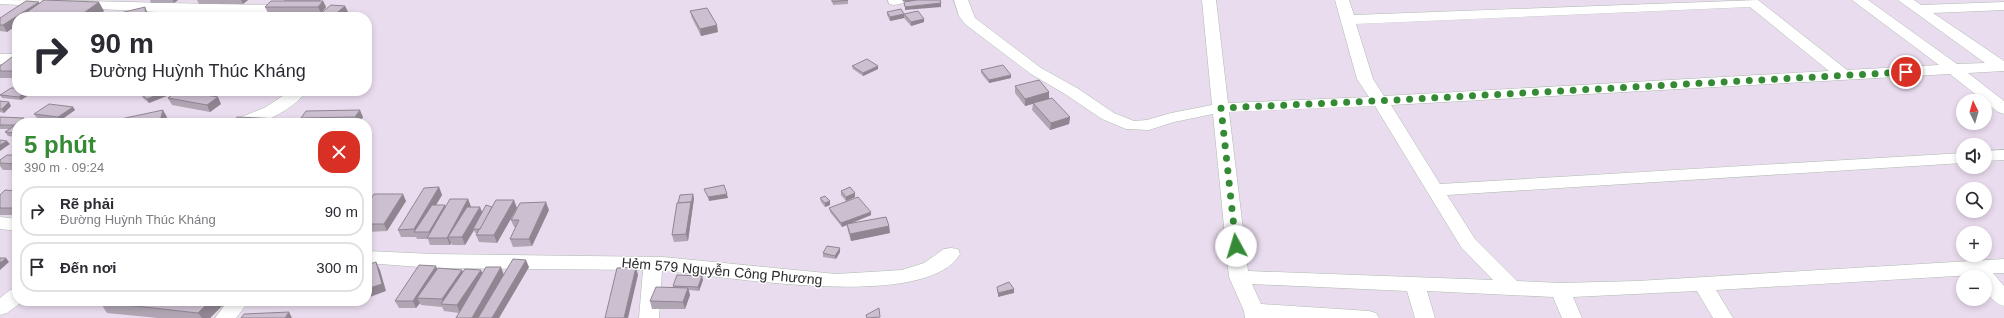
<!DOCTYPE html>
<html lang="vi">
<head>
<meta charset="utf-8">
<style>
  :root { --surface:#fff; --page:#f2f2f3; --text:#2b2b33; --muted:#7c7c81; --line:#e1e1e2; --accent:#348a35 }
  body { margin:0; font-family:Arial,sans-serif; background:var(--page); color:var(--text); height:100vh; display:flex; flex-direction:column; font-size:15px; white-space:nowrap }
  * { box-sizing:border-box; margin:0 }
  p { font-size:13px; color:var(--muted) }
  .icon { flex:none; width:22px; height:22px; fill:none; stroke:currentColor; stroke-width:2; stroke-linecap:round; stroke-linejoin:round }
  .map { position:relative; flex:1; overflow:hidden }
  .details { position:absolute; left:12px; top:118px; width:360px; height:188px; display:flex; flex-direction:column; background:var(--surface); border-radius:16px; box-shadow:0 2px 6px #0003 }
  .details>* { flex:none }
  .top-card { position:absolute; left:12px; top:12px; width:360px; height:84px; border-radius:16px; box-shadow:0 2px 6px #0003; background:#fff; color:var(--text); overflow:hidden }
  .needle { width:26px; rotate:355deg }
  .controls { position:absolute; left:1956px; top:94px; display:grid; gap:8px }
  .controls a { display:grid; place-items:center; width:36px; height:36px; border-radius:50%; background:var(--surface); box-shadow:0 2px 6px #0003; font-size:20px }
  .pin { position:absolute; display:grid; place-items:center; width:34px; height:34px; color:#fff; margin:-17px; border:2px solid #fff; border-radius:50%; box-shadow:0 1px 4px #0007 }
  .me { position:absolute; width:44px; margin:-22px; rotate:354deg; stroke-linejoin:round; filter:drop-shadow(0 0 3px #0008) }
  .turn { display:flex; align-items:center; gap:14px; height:84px; padding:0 12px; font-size:18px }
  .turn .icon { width:52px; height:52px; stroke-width:2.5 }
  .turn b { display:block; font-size:28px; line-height:34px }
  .round { display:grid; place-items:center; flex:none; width:42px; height:42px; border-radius:16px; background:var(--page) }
  .headline { display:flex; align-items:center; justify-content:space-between; height:68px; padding:0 12px }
  h1 { font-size:24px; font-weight:600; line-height:30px; color:var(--accent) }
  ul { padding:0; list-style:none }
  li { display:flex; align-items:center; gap:12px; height:50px; margin:0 8px 6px; padding:0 4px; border:2px solid var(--line); border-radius:16px }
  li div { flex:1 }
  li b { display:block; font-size:15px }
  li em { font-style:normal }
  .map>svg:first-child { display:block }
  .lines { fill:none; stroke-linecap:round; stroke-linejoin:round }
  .minor-casing { stroke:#adbbac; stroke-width:1 }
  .minor { fill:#fff; fill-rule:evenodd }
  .wall { fill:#afa5b3 }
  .shaded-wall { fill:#8f8692 }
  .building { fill:#ccc0d0; stroke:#8f8692 }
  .route { stroke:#348a35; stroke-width:7; stroke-dasharray:0 12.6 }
  .labels { text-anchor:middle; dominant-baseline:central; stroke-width:3; stroke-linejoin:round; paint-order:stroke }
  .street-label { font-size:14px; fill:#2b2b2b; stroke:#fff }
</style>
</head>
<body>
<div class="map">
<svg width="2004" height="318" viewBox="0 0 2004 318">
  <rect width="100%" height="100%" fill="#e9dcee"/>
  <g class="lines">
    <g class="minor-casing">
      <g id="minor">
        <path d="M0,0C90,0 180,4 270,5L275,6L277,9L275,12L270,13L157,12L0,4Z"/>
        <polygon points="888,0 906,0 904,3 894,5 889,4"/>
        <path d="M954,0H968L975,18L1041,68L1077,88L1114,113L1134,121L1147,120L1171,113L1212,105L1202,0H1216L1228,103L1369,97L1357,79L1335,0H1349L1354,15L1758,0L1847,70L1939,65L1852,0H1868L1957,64L1985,63L1898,0H1914L1921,5L2004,2V10L1933,13L2004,61V71L1968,73L2004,101V114L1998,112L1950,74L1391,105L1440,184L1963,153V163L1447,195L1475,239L1517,281L1560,283L1637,281L2004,259V273H1993L2004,286V306C1990,302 1985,290 1985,277H1975L1973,275L1716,290L1733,318H1713L1697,291L1573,297L1582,318H1562L1553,297L1427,291L1435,318H1415L1407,291L1252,284L1261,304L1369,311L1376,313L1379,318H1245L1244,311L1229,277L1213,114L1174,122L1149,130L1126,129L1102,119L1065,94L1031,74L965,24L959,16ZM1750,7L1829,71L1384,96L1373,79L1356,24ZM1375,106L1461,247L1493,280L1248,271L1229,112Z"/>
        <rect x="0" y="54" width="17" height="10"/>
        <path d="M290,91H307C297,105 271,121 254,123C247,124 239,123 232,123L234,120L266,107Z"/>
        <polygon points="2004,150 2004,160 1985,161 1985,151"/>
        <polygon points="0,217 17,219 17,231 0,229"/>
        <path d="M951,248L958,249L960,254C925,313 723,275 662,271L659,318H639L643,270L433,268L367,263V251L433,254L663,257L836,274L902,270L924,263L944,249Z"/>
        <polygon points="17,288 17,301 23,301 7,313 0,315 0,298 10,290"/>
        <polygon points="228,301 249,301 236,318 215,318"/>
      </g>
    </g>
    <use href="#minor" class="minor"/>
  </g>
  <g class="wall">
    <polygon points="150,0 178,0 174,3 151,3"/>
    <polygon points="197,0 248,0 243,4 199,4"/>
    <polygon points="284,0 321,0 320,1 323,1 326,7 323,11 345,6 348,12 342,17 316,17 320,13 268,13 265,7 284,1"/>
    <polygon points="832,0 848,0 848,4 833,5"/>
    <polygon points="40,3 104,11 96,17 17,17 17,25 7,32 0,31 0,18"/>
    <polygon points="690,11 718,32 701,36 692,18"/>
    <polygon points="887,12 904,14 924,19 924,22 911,26 904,18 890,21 887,15"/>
    <polygon points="12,31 17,31 17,38 16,38"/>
    <polygon points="17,54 17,78 0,78 0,66"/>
    <polygon points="852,66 878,66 878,69 863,76 853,69"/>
    <polygon points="981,70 1011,75 1011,78 989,83 981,73"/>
    <polygon points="1015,86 1049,92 1049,99 1070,117 1069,124 1050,130 1032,110 1033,104 1025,106 1015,93"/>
    <polygon points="178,91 200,91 197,94 221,104 210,112 172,105 168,98"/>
    <polygon points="32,93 21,100 2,98 0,95"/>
    <polygon points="141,94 169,95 149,103 143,98"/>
    <polygon points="0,101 11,106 4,113 0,112"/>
    <polygon points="73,107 75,110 61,120 37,118 34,114"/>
    <polygon points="0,117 27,121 25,123 17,123 17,137 8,136 5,132 9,129 0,129"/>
    <polygon points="363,117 359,123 303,123 301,118"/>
    <polygon points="17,155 17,170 3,170 0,166 0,163"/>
    <polygon points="439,187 442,195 436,205 446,206 468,199 471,207 482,212 492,207 517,208 497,243 479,242 476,235 478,233 475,233 474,230 465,245 452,245 451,243 450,245 430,245 428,239 417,239 416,237 401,237 398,230"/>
    <polygon points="17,189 17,215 0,215 0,195 15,191"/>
    <polygon points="841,191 855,193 855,197 846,201 841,195"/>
    <polygon points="367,198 406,201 387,231 367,232"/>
    <polygon points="694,198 688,241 674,242 672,235"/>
    <polygon points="820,198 830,201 830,205 825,207 821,202"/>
    <polygon points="829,208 871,212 871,215 852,223 889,226 890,233 851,241 848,231 847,225 842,227 830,212"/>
    <polygon points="549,210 532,246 513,247 510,239 516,227 514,227 511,220"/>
    <polygon points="840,252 836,259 823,257 823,253"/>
    <polygon points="529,267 499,318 456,318 459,313 444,311 442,307 421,305 420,303 416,308 399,308 395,301 437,270 504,274"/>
    <polygon points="702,276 703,280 699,291 689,290 690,295 685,309 652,309 650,301 673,287 673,286"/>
    <polygon points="100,302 226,302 210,318 158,318 107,313"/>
  </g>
  <g class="shaded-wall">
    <polygon points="173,0 178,0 174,3"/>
    <polygon points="241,0 248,0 243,4"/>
    <polygon points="323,1 326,7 321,13 318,7"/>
    <polygon points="39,2 43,9 30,17 17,17 17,20 16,20 17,22 17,25 7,32 3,25"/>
    <polygon points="99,2 104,11 96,17 78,17"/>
    <polygon points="941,3 941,7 905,10 905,7"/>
    <polygon points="345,6 348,12 342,17 332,17"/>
    <polygon points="145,7 148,14 149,17 146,17"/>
    <polygon points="904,14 904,18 890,21 890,17"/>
    <polygon points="924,19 924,22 911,26 911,22"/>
    <polygon points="717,25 718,32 701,36 700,29"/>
    <polygon points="878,66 878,69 863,76 863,73"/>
    <polygon points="1011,75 1011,78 989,83 989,80"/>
    <polygon points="27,91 30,91 32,93 21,100 19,97"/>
    <polygon points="167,91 169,95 149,103 147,99"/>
    <polygon points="193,91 200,91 195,95"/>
    <polygon points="1049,92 1049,99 1025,106 1025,99"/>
    <polygon points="218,97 221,104 210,112 207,105"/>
    <polygon points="9,102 11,106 4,113 2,109"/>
    <polygon points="73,107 75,110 61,120 58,117"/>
    <polygon points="163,110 167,117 165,123 153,123"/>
    <polygon points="360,110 363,117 359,123 358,123 355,117"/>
    <polygon points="1070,117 1069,124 1050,130 1051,123"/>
    <polygon points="24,118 27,121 25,123 18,123"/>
    <polygon points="282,119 284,123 278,123"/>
    <polygon points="7,141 10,144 0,151 0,145"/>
    <polygon points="439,187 442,195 420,232 415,232 414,229"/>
    <polygon points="855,193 855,197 846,201 846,197"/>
    <polygon points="403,194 406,201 387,231 384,224"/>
    <polygon points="693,194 694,198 688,241 686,234 691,202"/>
    <polygon points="727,194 728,198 709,201 708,197"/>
    <polygon points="468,199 471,207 448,237 451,243 450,245 447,238"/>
    <polygon points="514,200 517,208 497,243 494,235"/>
    <polygon points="830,201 830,205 825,207 825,203"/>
    <polygon points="546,202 549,210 532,246 529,239"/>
    <polygon points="445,205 448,212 431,238 429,232"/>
    <polygon points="480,207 483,214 473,229 474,230 465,245 462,237"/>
    <polygon points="871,212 871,215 842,227 841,223"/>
    <polygon points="889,226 890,233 851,241 850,234"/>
    <polygon points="840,248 840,252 836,259 835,256"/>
    <polygon points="6,258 9,262 0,270 0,263"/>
    <polygon points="526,260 529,267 499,318 492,318"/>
    <polygon points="376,262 380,270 386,291 367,298 367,289"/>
    <polygon points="436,266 439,273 417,298 420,303 416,308 413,301"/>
    <polygon points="501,267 504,275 480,318 472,318"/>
    <polygon points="636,267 638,275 628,318 624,318"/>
    <polygon points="462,270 466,278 444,304 442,299"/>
    <polygon points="481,270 484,277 460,313 457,305"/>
    <polygon points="702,276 703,280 699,291 698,287"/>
    <polygon points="688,288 690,295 685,309 683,302"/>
    <polygon points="1014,289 1014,293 998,297 998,293"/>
    <polygon points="210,301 225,301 226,302 210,318 202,318 198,313"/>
    <polygon points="289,312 292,318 285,318"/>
  </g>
  <g class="building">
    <polygon points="44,0 99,2 78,17 20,17"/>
    <polygon points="832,0 848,0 832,2"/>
    <polygon points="903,0 916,0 903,1"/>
    <polygon points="917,0 940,0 941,3 905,7 904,2"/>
    <polygon points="26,1 39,2 3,25 0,25 0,18"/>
    <polygon points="271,1 323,1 318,7 265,7"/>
    <polygon points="331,5 345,6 332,17 316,17"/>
    <polygon points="145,7 146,17 112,17 112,15"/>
    <polygon points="707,8 717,25 700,29 690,11"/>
    <polygon points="901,9 904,14 918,11 924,19 911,22 904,14 890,17 887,12"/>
    <polygon points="274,15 311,15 309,17 272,17"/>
    <polygon points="17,28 17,31 12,31"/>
    <polygon points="16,54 17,54 17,71 0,71 0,66"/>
    <polygon points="867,59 878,66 863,73 852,66"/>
    <polygon points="1003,65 1011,75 989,80 981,70"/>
    <polygon points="1039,80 1049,92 1025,99 1015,86"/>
    <polygon points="11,88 17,88 17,91 27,91 19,97 0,95"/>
    <polygon points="149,91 167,91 147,99 141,94"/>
    <polygon points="178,91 182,91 218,97 207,105 168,98"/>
    <polygon points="1052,98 1070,117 1051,123 1033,103"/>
    <polygon points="0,101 9,102 2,109 0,109"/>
    <polygon points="49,104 73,107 58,117 34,114"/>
    <polygon points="163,110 160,121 153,123 115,123 116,120"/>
    <polygon points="360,110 355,117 301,118 306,111"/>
    <polygon points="0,117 24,118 14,125 0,125"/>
    <polygon points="237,117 282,119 278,123 231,123"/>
    <polygon points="341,122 341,123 320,123"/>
    <polygon points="14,126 17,126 17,133 5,132"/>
    <polygon points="0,140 7,141 0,145"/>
    <polygon points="7,155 17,155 17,164 0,163 0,160"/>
    <polygon points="724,185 727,194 708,197 704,189"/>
    <polygon points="439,187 414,229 398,230 424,188"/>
    <polygon points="850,187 855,193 846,197 841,191"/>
    <polygon points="5,190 17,191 17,207 16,208 0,208 0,195"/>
    <polygon points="374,194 403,194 384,224 367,224 367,204"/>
    <polygon points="693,194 691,205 691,202 678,203 680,195"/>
    <polygon points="825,196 830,201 825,203 820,198"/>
    <polygon points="372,197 367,203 367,198"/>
    <polygon points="858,197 871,212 841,223 829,208"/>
    <polygon points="450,199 468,199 447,238 427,238"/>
    <polygon points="496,200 514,200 494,235 476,235"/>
    <polygon points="546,202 529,239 510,239 519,220 511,220 520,203"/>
    <polygon points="691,202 686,234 672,235 677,203"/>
    <polygon points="432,205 445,205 429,232 414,232"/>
    <polygon points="486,205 492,207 480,229 473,229"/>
    <polygon points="467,207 480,207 462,237 448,237"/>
    <polygon points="886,217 889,226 850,234 847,224"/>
    <polygon points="827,246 840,248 835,256 823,253"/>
    <polygon points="0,258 6,258 0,263"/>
    <polygon points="513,259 526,260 492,318 478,318"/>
    <polygon points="376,262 382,284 367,289 367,265"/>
    <polygon points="419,265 436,266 413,301 395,301"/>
    <polygon points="486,267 501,267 472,318 456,318"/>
    <polygon points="636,267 624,318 605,318 617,268"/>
    <polygon points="438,268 462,270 442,299 417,298"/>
    <polygon points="465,269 481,270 457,305 441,304"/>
    <polygon points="677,275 702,276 698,287 673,286"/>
    <polygon points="1009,282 1014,289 998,293 997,287"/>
    <polygon points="656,287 688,288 683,302 650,301"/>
    <polygon points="101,301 210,301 198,313 100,302"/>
    <polygon points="879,308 880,317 867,318 866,315"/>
    <polygon points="289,312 285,318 241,318 244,314"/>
  </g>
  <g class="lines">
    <polyline class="route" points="1236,246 1221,108 1396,100 1906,72"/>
  </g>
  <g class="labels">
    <g class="street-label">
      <text transform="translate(722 271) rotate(5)">Hẻm 579 Nguyễn Công Phương</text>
    </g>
  </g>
</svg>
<div class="controls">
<a><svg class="needle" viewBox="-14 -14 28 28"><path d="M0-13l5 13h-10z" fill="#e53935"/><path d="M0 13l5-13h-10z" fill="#7c7c81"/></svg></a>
<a><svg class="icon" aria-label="sound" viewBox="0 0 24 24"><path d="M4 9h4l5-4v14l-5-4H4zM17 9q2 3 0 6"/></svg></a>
<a><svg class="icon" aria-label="search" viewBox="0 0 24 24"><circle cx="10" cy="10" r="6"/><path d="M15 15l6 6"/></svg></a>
<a>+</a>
<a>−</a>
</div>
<div class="pin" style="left:1906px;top:72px;background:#d93025"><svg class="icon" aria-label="arrive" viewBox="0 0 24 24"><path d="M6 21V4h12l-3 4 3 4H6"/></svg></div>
<svg class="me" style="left:1236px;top:246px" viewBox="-20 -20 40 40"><circle r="19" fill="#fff"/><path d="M0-13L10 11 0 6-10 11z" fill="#348a35"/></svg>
<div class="top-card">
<div class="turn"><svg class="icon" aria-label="right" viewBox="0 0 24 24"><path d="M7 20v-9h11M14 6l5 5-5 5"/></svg><div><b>90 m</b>Đường Huỳnh Thúc Kháng</div></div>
</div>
<section class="details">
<div class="headline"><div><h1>5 phút</h1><p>390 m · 09:24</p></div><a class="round" style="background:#d93025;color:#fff"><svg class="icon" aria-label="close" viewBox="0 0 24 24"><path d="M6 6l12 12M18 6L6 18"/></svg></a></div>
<ul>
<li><svg class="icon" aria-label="right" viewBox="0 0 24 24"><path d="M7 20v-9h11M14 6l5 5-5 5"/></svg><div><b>Rẽ phải</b><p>Đường Huỳnh Thúc Kháng</p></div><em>90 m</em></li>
<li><svg class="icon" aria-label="arrive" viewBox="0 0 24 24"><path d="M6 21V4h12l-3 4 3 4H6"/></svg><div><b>Đến nơi</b></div><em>300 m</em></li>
</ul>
</section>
</div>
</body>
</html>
